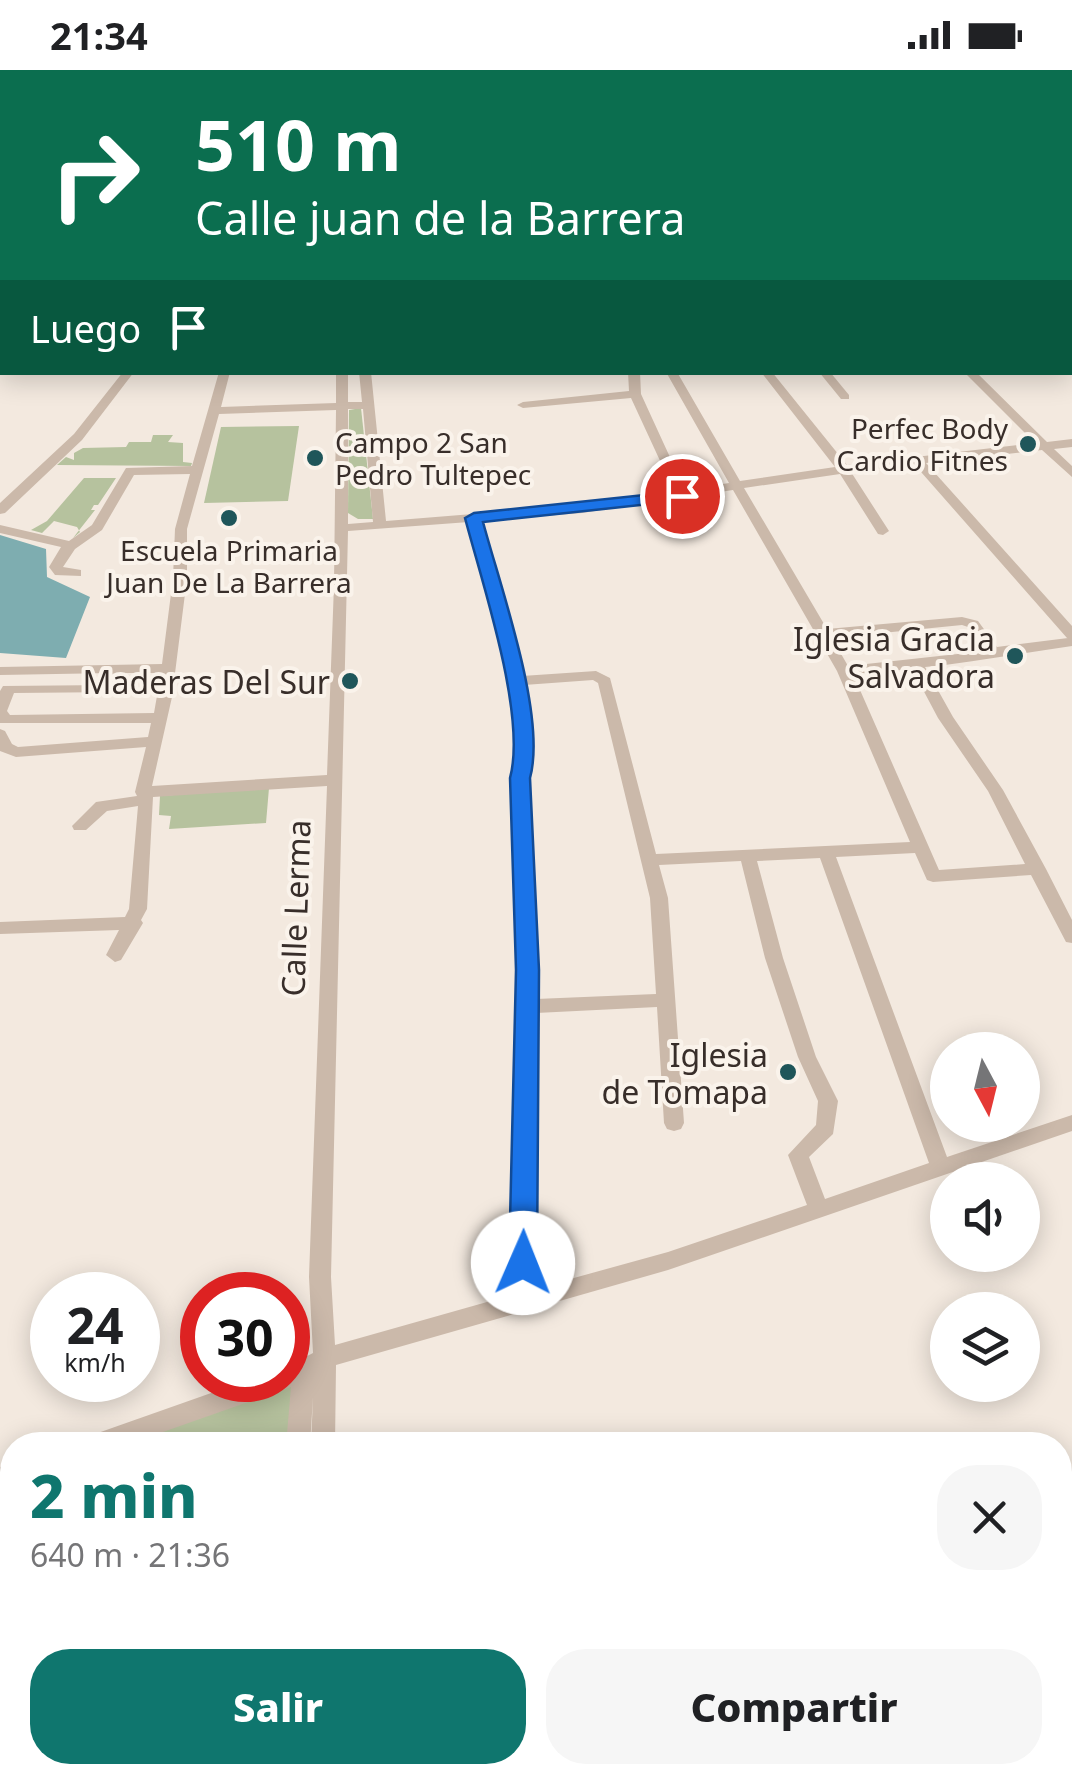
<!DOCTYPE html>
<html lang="es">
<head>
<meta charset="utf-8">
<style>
  :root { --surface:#fff; --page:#f6f6f6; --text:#202124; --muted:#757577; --accent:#0f766e }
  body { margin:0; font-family:"Noto Sans",sans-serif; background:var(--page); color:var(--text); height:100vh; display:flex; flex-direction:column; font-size:38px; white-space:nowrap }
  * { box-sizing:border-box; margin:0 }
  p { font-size:32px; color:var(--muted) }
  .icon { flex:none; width:55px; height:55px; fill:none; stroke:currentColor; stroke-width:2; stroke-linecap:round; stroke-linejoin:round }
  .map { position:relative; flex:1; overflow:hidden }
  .side { position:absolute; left:0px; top:1362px; width:1072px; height:352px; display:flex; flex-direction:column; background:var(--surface); border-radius:40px 40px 0 0; box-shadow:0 5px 25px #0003 }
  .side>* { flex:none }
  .hud { position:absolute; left:0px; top:0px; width:1072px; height:305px; box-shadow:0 5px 25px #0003; background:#0b6e4f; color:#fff; overflow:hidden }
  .needle { width:65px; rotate:173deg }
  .fabs { position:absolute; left:930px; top:962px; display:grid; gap:20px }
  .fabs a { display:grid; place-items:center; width:110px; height:110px; border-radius:50%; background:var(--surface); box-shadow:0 5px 25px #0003; font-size:50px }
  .speed { position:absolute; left:30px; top:1202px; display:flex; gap:20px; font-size:50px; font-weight:700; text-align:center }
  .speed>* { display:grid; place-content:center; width:130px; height:130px; border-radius:50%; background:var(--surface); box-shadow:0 5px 25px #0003; line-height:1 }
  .speed small { font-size:25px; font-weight:400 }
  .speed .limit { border:15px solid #d22; background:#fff; color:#111 }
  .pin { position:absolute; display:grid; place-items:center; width:85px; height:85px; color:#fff; margin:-42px; border:5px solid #fff; border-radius:50%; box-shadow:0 2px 10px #0007 }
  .me { position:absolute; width:110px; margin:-55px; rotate:1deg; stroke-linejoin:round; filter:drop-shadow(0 0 8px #0008) }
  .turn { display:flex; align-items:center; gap:35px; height:210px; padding:0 30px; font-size:45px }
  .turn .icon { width:130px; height:130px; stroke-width:2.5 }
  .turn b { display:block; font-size:70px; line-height:85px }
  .then { display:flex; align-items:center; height:95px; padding:0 30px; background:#0003; gap:20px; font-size:38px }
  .round { display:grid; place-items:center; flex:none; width:105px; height:105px; border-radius:40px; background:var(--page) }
  .overview { display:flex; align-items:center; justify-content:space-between; height:170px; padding:0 30px }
  h1 { font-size:60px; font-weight:800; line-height:75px; color:var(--accent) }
  .action { display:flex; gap:20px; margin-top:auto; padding:20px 30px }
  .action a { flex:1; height:115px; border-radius:40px; background:var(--accent); color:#fff; font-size:40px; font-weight:800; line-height:115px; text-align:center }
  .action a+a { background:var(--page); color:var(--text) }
  .status { display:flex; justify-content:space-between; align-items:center; height:70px; padding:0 50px; background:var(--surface); direction:ltr }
  .status svg { height:28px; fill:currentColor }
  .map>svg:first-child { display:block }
  .green { fill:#b6c29e }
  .water { fill:#7eadb0 }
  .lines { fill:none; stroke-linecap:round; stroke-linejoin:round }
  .minor { fill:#cbb9aa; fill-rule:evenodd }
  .wall { fill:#a95a40 }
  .building { fill:#c5694b; stroke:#8a4a34; stroke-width:2.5 }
  .route { fill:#1a73e8; stroke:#114b97; stroke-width:2.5 }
  .poi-dot { fill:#1f565a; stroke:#faf3eb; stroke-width:4 }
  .labels { text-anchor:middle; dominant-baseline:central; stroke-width:8; stroke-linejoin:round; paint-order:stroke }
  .far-poi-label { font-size:28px; fill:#382e2a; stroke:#faf3eb; text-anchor:end }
  .poi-label { font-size:32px; fill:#382e2a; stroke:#faf3eb; text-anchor:end }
  .street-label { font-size:32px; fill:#382e2a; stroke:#faf3eb }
</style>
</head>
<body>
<div class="status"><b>21:34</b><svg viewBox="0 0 49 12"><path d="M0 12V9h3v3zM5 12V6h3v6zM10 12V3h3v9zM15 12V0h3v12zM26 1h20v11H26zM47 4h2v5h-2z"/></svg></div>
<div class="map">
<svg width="1072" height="1714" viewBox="0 0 1072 1714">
  <rect width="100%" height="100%" fill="#f3e9df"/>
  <g class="green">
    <polygon points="361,338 373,449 358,449 348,443 349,340"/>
    <polygon points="299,356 288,431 204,433 221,357"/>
    <polygon points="153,365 173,365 168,372 183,373 183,392 192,393 191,396 57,395 66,387 74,390 74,383 83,378 126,377 129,372 151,372"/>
    <polygon points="84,408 116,408 98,435 94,435 91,440 95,440 73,468 80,462 77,457 54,451 42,463 31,460 47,451"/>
    <polygon points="269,718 266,753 169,759 171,746 159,745 160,726"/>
    <polygon points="304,1309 298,1375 116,1375"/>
    <polygon points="12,1411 12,1702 269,1703 268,1714 0,1714 0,1416"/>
  </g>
  <polygon class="water" points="0,465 46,479 47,507 90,527 66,588 0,583"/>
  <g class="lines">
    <g class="minor">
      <rect x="280" y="0" width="8" height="2"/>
      <polygon points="533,0 541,0 542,2 534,2"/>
      <polygon points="599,0 618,0 621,2 596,2"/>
      <polygon points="694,0 704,0 706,2 697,2"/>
      <polygon points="754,0 762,0 764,2 756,2"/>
      <polygon points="863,0 872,0 874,2 866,2"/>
      <polygon points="957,0 967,0 969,2 960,2"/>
      <polygon points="1061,0 1070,0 1072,2 1070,4"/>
      <polygon points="1072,70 1072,76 1070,77 1070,71"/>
      <polygon points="1070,90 1072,91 1072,98 1070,97"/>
      <polygon points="2,100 2,106 0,107 0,101"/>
      <polygon points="2,120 2,126 0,127 0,121"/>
      <rect x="1070" y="137" width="2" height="6"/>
      <rect x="0" y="182" width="2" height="6"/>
      <rect x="0" y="202" width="2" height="6"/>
      <rect x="1070" y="217" width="2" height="7"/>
      <rect x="0" y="274" width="2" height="11"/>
      <polygon points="123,302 134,302 82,370 5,443 0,444 0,433 74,364"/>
      <path d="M219,302H230L221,337L336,333V302H348V332H362L359,302H371L386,451L582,435L674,421L631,328L523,338L517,335L523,332L629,321L628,302H640L641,324L685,420L729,413L666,302H677L740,411L835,397L761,302H772L847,395L1035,373L964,302H976L1047,372L1072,369V377L1054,379L1072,396V407L1042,380L926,393L1072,556V576C1022,583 975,592 925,597L953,647L1003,720L1046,799L1072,850V873L1066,872L1031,805L933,812L927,810L915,783L836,787L947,1087L1072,1045V1061L668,1200L336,1295L335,1375H311L313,1327L310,1375H286L291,1317L126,1375H83L87,1367L95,1364L248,1310H288V1296L313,1283L309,1207L327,716L153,727L147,839L141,850L143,853L121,890L115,892L106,885L119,860L0,864V852L125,847L129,839L138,736L107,741L86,760H74L72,756L96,732L137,726L135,722L146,677L16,687L0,681V659L5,661L12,674L18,677L148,667L151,653H0V621L3,616L109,615L112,603L0,605V597L162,594L173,508L175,459L190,404L134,405L102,460L75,479L63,497L81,500V506L55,505L49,497L61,477L0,463V455L69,471L92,455L126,398L192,396ZM348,339H363L373,452L348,454ZM336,340L334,515L327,705L152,716L172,627L187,508V459L219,344ZM914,394L1067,568H1068L997,577L978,551L962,547L827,559L744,418L840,404L878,464L883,465L889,461L851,402ZM733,420L837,601L910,772L656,784L610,608L596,601L522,606L481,451L582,443ZM469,452C489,531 526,626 512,708L518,899L512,1225L335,1275L331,1207L348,461ZM962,555L968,557L985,581L848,596L832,568ZM912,599L938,648L988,721L1025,794L939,800L853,604ZM126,603H161L154,643L10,645L7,641L14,623L120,622ZM593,610L598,613L650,828L656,924L536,929L528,708L532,685L524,615ZM820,788L929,1093L825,1129L809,1087L833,1064L838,1031L816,987L783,888L757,791ZM741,791L765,888L798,987L818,1031L816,1055L788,1085L807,1135L668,1182L534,1219L536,943L657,937L664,1053L667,1059L674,1061L681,1059L684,1053L668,828L659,795Z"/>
      <polygon points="819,302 830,302 849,325 849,329 841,329"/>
      <polygon points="12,1392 12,1416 0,1421 0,1397"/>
      <rect x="268" y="1702" width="28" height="12"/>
      <rect x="302" y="1702" width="28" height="12"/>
    </g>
  </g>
  <polygon class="wall" points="2,64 2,96 0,96 0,66"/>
  <polygon class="building" points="2,64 2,82 0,82 0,66"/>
  <path class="route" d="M682,421L687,423V430L483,452C500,516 547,646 530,708L539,900L537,1193L533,1202L523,1205L513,1202L509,1193L516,900L510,708C527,645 482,513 465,448L474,443Z"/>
  <g class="poi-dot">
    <circle cx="1028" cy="374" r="10"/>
    <circle cx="315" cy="388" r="10"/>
    <circle cx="229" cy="448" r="10"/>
    <circle cx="1015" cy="586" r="10"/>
    <circle cx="350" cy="611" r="10"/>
    <circle cx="788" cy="1002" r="10"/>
  </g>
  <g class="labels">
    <g class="far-poi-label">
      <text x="1008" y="358">Perfec Body<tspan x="1008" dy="32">Cardio Fitnes</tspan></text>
      <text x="335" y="372" text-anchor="start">Campo 2 San<tspan x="335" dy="32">Pedro Tultepec</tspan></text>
      <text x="229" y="480" text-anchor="middle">Escuela Primaria<tspan x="229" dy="32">Juan De La Barrera</tspan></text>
    </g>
    <g class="poi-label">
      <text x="995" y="568">Iglesia Gracia<tspan x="995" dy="37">Salvadora</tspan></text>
      <text x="330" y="611">Maderas Del Sur</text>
      <text x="768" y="984">Iglesia<tspan x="768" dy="37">de Tomapa</tspan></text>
    </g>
    <g class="street-label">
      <text transform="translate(295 838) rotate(-88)">Calle Lerma</text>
    </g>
  </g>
</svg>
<div class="fabs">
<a><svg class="needle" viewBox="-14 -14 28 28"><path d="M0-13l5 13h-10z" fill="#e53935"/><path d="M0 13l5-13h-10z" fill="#757577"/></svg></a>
<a><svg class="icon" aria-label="sound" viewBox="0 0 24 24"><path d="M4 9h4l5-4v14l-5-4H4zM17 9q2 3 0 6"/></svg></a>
<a><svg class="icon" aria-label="layers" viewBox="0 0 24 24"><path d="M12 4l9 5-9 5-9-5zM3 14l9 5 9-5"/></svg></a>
</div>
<div class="speed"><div>24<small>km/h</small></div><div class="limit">30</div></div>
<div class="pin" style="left:682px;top:426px;background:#d93025"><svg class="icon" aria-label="arrive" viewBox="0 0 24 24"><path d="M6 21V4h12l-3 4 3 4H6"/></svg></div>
<svg class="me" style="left:523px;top:1193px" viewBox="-20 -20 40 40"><circle r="19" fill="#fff"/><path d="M0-13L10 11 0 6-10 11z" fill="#1a73e8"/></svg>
<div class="hud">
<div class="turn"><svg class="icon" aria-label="right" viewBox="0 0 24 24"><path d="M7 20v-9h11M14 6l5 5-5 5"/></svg><div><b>510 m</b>Calle juan de la Barrera</div></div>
<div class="then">Luego<svg class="icon" aria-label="arrive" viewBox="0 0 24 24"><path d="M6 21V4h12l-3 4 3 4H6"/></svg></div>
</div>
<section class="side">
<div class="overview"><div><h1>2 min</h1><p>640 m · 21:36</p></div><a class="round"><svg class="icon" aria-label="close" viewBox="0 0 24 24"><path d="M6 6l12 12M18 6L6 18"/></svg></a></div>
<div class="action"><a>Salir</a><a>Compartir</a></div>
</section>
</div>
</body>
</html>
